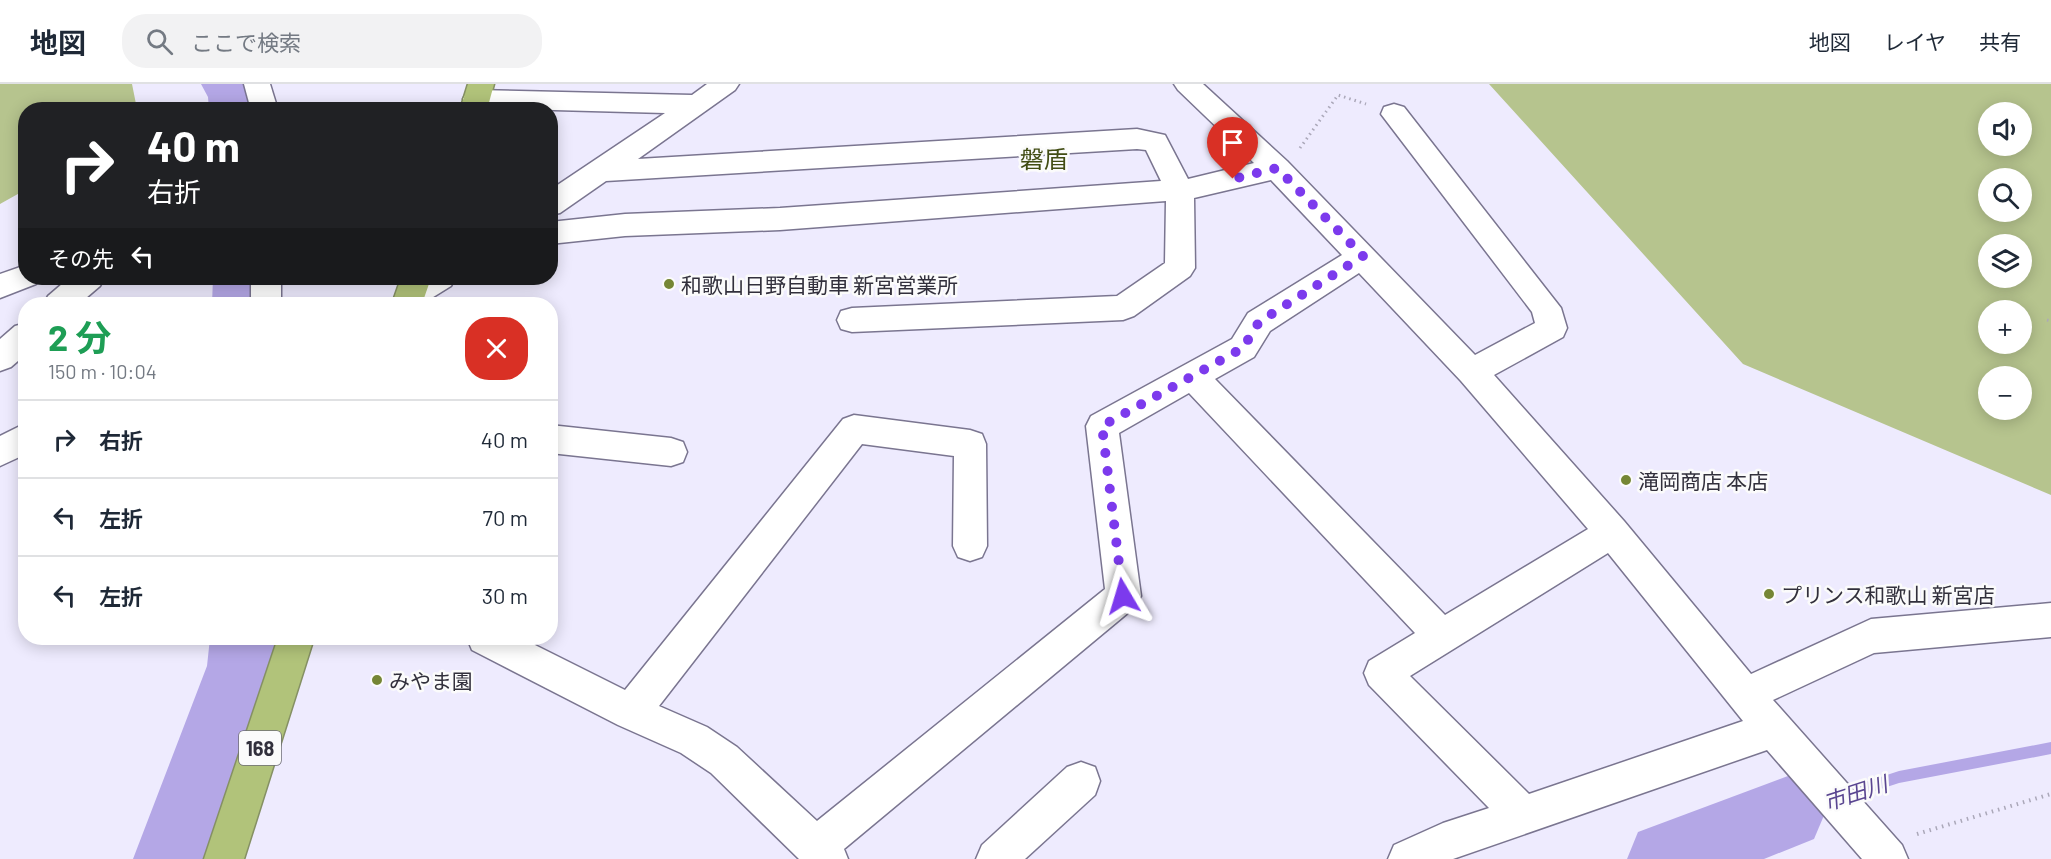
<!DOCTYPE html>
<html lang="ja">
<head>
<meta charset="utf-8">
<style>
  :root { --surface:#fff; --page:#f2f2f3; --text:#1f2937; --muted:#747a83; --line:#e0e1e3 }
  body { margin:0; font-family:Barlow,"Noto Sans JP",sans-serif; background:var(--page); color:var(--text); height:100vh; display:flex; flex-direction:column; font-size:22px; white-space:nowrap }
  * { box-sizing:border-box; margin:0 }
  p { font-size:20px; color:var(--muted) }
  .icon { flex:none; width:33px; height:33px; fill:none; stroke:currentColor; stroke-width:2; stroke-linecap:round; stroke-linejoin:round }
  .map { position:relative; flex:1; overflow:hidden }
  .details { position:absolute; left:18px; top:213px; width:540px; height:348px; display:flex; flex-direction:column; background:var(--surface); border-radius:24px; box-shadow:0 3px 15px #0003 }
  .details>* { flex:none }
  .banner { position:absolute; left:18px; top:18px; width:540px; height:183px; border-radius:24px; box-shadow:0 3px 15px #0003; background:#202124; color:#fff; overflow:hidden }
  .tools { position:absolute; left:1978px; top:18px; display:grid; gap:12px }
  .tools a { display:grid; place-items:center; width:54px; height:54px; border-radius:50%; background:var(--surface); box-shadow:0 3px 15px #0003; font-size:30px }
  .pin { position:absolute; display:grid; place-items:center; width:51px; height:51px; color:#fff; margin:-62px -26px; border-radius:50% 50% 50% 0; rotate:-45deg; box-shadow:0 0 6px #0007 }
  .pin .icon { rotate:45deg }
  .me { position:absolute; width:66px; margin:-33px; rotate:353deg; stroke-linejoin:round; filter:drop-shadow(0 0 4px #0008) }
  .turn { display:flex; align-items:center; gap:21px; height:126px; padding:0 30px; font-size:27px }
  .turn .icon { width:78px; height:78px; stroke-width:2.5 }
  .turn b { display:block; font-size:42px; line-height:51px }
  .then { display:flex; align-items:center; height:57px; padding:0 30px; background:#0003; gap:12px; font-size:22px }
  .round { display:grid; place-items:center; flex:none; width:63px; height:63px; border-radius:24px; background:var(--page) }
  .summary { display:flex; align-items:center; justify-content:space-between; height:102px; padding:0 30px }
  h1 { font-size:36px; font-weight:700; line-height:45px; color:#1e9e55 }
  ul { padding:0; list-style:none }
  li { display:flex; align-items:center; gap:18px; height:78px; padding:0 30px; border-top:2px solid var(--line) }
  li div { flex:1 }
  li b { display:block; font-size:22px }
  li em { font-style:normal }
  header { display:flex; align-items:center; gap:36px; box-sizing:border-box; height:84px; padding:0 30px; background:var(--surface); border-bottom:2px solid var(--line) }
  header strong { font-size:28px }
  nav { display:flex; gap:33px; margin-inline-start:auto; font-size:21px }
  .search { width:420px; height:54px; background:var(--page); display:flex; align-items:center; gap:15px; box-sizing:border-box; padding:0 21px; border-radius:24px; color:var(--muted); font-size:22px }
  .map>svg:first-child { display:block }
  .green { fill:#b6c48e; fill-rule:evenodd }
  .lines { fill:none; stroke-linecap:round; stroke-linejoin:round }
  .stream { fill:#b4a7e6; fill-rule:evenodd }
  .river { fill:#b4a7e6; fill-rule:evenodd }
  .minor-casing { stroke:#7a7590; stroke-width:3 }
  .highway-casing { stroke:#859064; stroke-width:3 }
  .path-far1 { stroke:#aba8b9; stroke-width:3; stroke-dasharray:1.5 4; stroke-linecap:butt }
  .path { stroke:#aba8b9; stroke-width:4; stroke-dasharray:1.5 5; stroke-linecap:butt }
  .minor { fill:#fff; fill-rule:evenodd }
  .highway { fill:#b1c37a; fill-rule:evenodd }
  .route { stroke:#7c3aed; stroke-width:10; stroke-dasharray:0 18 }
  .poi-dot { fill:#758635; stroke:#fbfbfb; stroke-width:2 }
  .labels { text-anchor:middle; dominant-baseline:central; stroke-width:5; stroke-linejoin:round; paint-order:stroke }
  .shield { fill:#fbfbfb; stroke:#6e6d75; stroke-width:1.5 }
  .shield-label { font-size:20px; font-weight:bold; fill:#32303c }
  .poi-label { font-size:21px; fill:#32303c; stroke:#fbfbfb; text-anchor:start }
  .water-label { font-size:22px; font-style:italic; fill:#5a4691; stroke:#fbfbfb }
  .quarter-label { font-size:24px; fill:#424d14; stroke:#fbfbfb }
</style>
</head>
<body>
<header>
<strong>地図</strong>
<div class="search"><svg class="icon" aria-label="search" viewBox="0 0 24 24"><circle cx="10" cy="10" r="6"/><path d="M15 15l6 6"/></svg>ここで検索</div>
<nav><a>地図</a><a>レイヤ</a><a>共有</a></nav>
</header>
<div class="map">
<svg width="2051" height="775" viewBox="0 0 2051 775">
  <rect width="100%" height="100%" fill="#eeebfe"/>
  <g class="green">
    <polygon points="0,0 132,0 137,25 26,26 25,106 0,120"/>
    <path d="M1489,0H2051V411L1743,280ZM1989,28H2022V62H1989ZM1989,94H2022V128H1989ZM1989,160H2022V194H1989ZM1989,226H2022V260H1989ZM1989,292H2022V326H1989Z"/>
  </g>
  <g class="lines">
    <g class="stream">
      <polygon points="2051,658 2051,670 1899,699 1841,718 1837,716 1835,712 1837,708 1841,706 1899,687"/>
      <polygon points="1826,711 1830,713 1832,717 1830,721 1788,735 1784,733 1782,729 1784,725"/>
    </g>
    <g class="river">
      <polygon points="201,0 251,0 258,13 261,26 209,26 208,13"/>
      <polygon points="213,194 269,194 270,220 212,220"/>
      <polygon points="210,554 278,554 277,582 209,775 133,775 207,582"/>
      <polygon points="1788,692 1814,703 1825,729 1814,755 1764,775 1627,775 1638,748"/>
    </g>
    <g class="minor-casing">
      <g id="minor">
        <polygon points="244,0 270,0 278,26 251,26"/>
        <path d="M707,0H739L735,6L638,75L1137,45L1165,51L1188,95L1254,79L1178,6L1174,0H1203L1287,77L1475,271L1535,239L1532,228L1381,30L1384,23L1394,20L1404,23L1561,224L1567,244L1563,253L1494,291L1624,437L1751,590L1871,535L2051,519V553L1874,569L1773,616L1902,761L1908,775H1862L1767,666L1453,775H1388L1394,761L1443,739L1489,724L1369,601L1364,589L1369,577L1415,549L1189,309L1119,349L1141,512L1135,523L844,765L848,775H799L711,689L681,669L618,641L472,566L467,554H521L625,606L843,335L854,331L970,346L982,350L986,360L987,462L982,473L970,477L958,473L953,462L954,372L862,360L659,622L707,643L737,663L817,737L1105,505L1086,342L1091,332L1232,255L1248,229L1342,171L1271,96L1194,114L1195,184L1190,192L1134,232L1123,236L852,248L841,245L837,236L841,227L852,224L1117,212L1165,179L1166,117L780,146L625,152L550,160V138L625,130L780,124L1161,97L1146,66L1137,65L606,97L560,129L550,131V106L665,29L476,24L467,22L463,15L467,8L476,6L692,11ZM1359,189L1461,297L1588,445L1445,531L1215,295L1254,273L1270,247ZM1608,469L1743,637L1529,710L1410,592Z"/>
        <polygon points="26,181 26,194 40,194 36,200 0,214 0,190"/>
        <polygon points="69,194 104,194 100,202 79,220 44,220 48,212"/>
        <rect x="251" y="194" width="30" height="26"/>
        <polygon points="417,194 455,194 451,202 422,220 399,220 395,213 399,205"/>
        <polygon points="26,239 26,270 11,283 0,287 0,255 15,242"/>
        <polygon points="26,339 26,370 0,382 0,352"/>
        <polygon points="550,341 671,354 683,358 687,368 683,378 671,382 550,369"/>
        <polygon points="1081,678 1095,683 1100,697 1095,711 1025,775 976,775 982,761 1067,683"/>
      </g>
    </g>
    <g class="highway-casing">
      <g id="highway">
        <polygon points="468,0 494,0 487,26 460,26"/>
        <polygon points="401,194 431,194 422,220 392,220"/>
        <polygon points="278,554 314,554 244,775 204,775"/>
      </g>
    </g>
    <g class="path-far1">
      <polyline points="1300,64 1338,11 1366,20"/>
      <polyline points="2047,236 2051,237"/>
    </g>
    <polyline class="path" points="1917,750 2051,710"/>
    <use href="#minor" class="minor"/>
    <use href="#highway" class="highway"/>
  </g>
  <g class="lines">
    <polyline class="route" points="1123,512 1102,342 1243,264 1259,238 1363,172 1277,84 1233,95"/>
  </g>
  <g class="poi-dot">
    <circle cx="669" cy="200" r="6"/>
    <circle cx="1626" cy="396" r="6"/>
    <circle cx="1769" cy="510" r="6"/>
    <circle cx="377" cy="596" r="6"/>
  </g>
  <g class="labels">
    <rect class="shield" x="239" y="647" width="42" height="34" rx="4.5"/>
    <g class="shield-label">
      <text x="260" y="664">168</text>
    </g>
    <g class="poi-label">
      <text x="681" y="200">和歌山日野自動車 新宮営業所</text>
      <text x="1638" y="396">滝岡商店 本店</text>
      <text x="1781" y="510">プリンス和歌山 新宮店</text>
      <text x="389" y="596">みやま園</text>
    </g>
    <g class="water-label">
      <text transform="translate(1855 708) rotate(-18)">市田川</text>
    </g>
    <g class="quarter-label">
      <text x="1044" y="74">磐盾</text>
    </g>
  </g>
</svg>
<div class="tools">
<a><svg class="icon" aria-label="sound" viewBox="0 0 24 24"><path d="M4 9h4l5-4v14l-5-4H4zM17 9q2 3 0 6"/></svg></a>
<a><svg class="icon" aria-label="search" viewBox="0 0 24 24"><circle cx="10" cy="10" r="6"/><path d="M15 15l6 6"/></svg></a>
<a><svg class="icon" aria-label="layers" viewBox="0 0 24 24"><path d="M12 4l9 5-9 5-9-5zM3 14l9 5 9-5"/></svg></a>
<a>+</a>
<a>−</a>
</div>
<div class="pin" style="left:1233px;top:95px;background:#d93025"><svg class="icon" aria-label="arrive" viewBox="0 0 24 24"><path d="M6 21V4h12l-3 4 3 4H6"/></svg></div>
<svg class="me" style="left:1123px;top:512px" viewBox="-20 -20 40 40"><path d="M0-17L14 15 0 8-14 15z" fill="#7c3aed" stroke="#fff" stroke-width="4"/></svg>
<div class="banner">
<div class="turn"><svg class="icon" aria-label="right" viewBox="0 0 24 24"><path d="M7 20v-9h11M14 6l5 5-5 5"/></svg><div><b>40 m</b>右折</div></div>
<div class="then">その先<svg class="icon" aria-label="left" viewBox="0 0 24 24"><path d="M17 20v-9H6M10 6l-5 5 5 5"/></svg></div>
</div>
<section class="details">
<div class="summary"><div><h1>2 分</h1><p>150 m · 10:04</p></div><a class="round" style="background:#d93025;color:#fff"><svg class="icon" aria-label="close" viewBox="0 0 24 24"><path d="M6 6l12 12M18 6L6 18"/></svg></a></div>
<ul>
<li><svg class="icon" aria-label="right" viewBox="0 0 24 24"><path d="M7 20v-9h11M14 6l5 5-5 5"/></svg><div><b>右折</b></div><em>40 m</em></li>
<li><svg class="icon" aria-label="left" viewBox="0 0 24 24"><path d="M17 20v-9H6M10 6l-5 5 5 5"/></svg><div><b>左折</b></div><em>70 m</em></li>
<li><svg class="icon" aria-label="left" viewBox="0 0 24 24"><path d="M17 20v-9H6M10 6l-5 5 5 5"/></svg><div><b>左折</b></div><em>30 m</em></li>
</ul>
</section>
</div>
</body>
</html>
